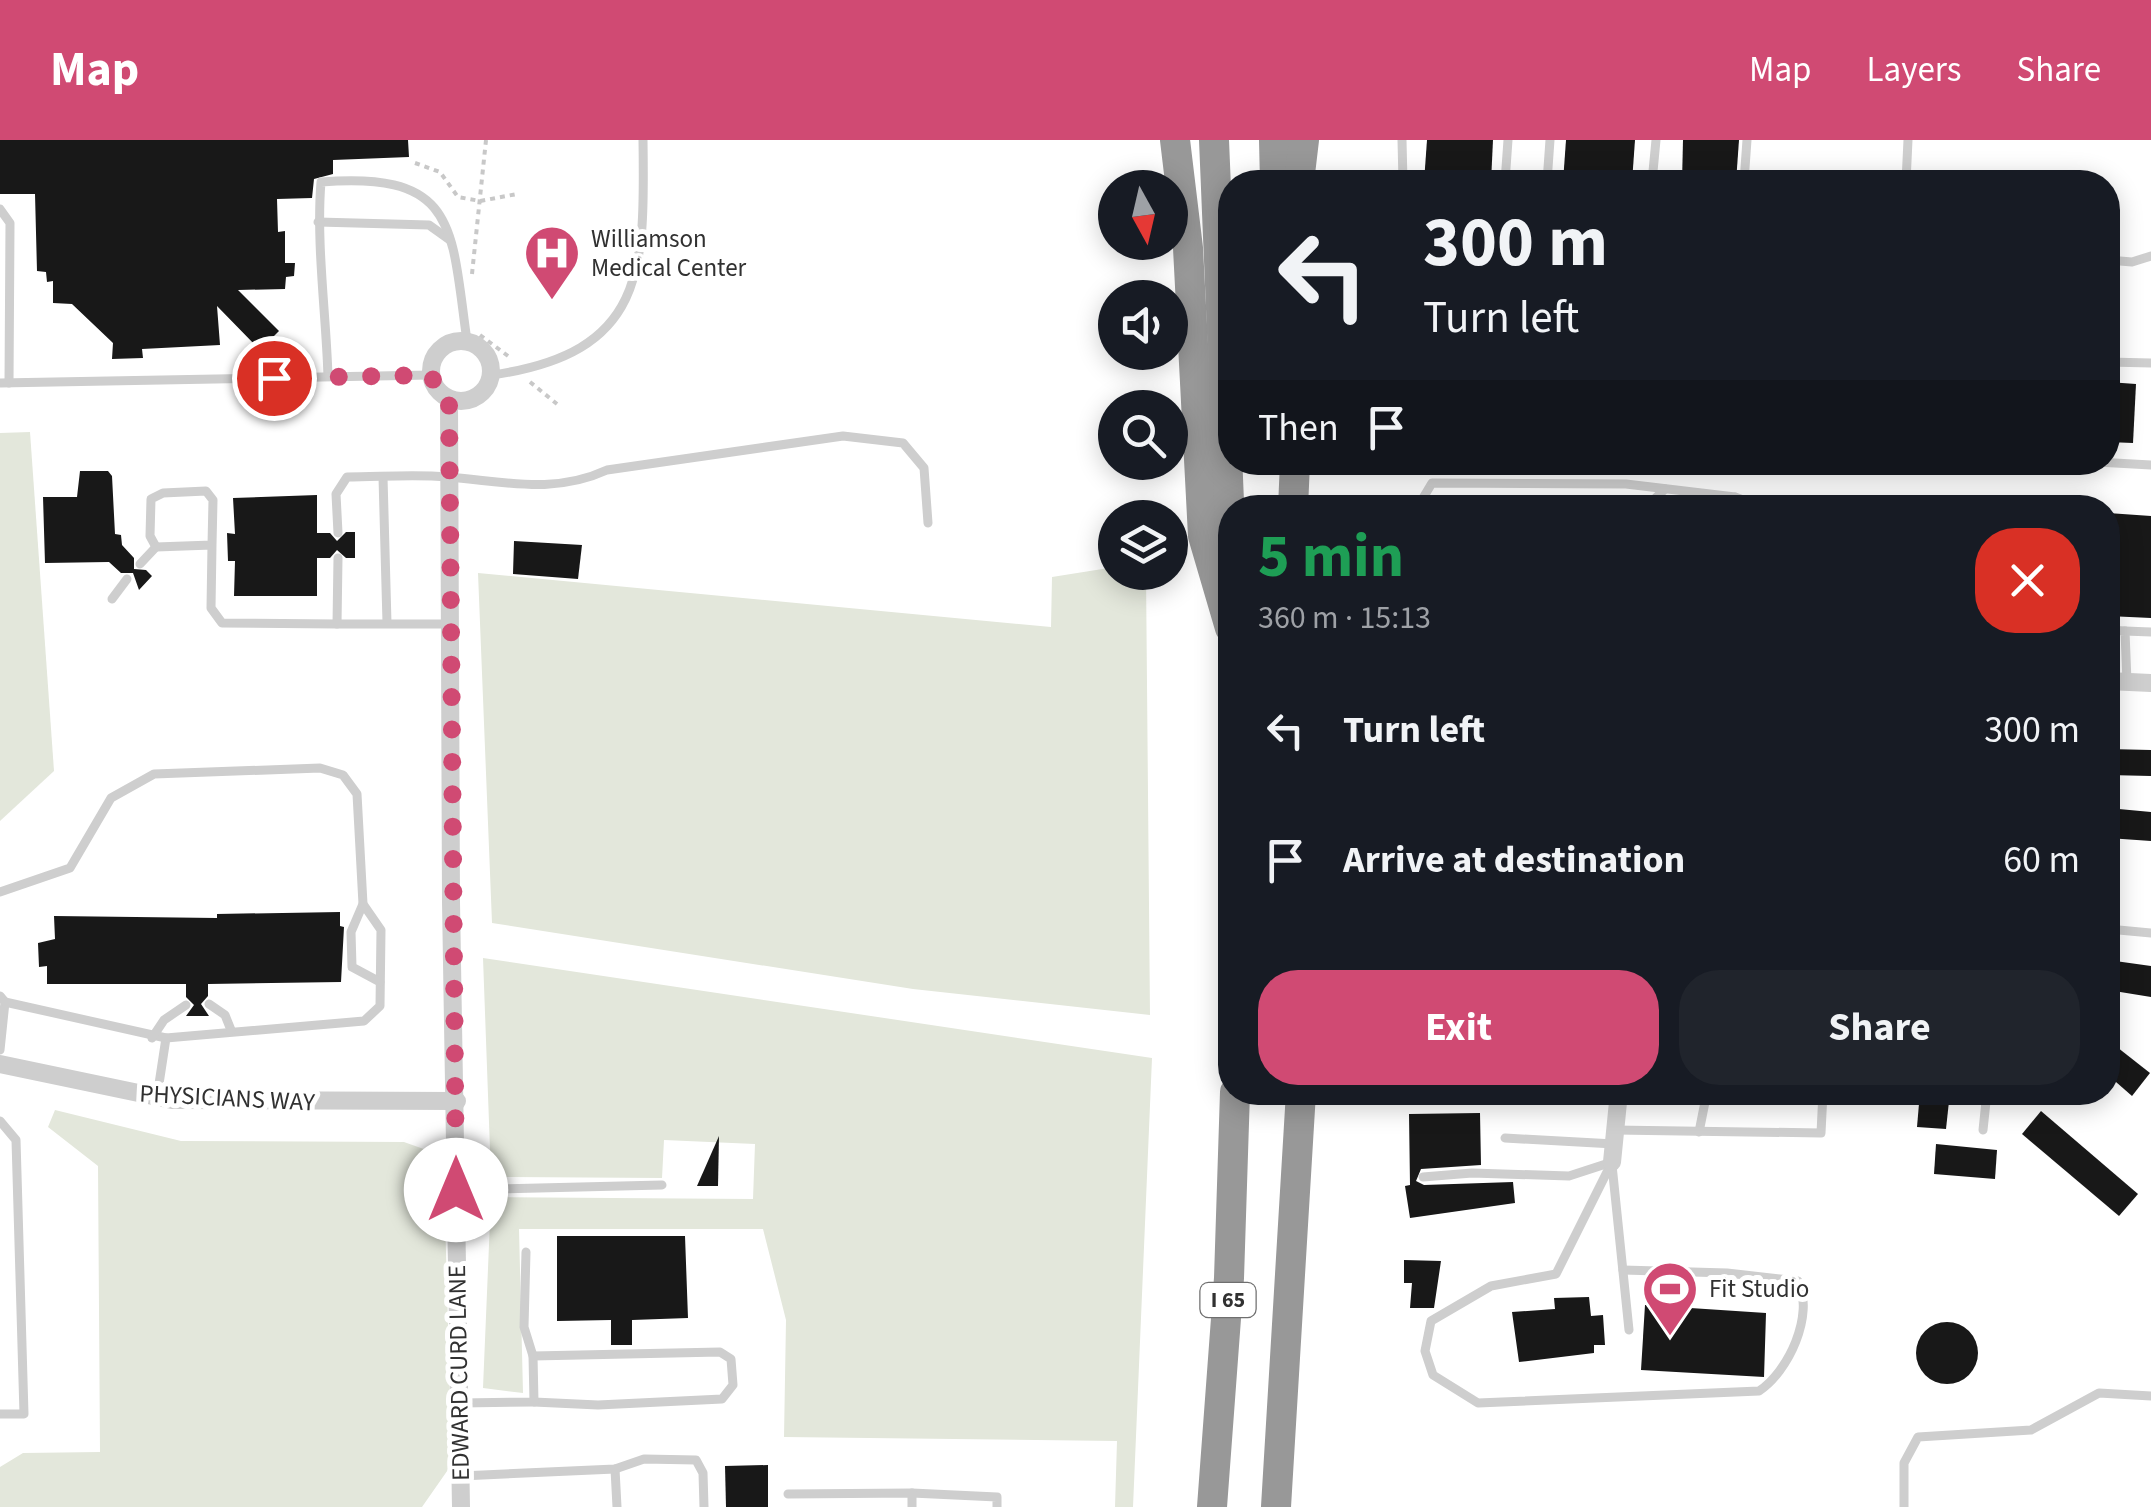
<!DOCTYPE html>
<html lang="en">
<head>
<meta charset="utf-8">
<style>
  :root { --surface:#171b24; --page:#20242c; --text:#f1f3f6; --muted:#9ea1a6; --accent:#d04a73 }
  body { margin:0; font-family:"Source Sans 3",sans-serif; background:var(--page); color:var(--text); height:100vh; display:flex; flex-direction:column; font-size:38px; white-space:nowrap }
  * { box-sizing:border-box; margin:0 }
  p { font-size:32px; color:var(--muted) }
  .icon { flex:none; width:55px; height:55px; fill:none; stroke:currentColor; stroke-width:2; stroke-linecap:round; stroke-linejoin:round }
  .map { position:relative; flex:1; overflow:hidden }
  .drawer { position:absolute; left:1218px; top:355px; width:902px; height:610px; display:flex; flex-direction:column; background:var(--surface); border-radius:40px; box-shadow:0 5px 25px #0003 }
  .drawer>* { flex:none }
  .banner { position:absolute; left:1218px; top:30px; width:902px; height:305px; border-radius:40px; box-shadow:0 5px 25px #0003; background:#171b24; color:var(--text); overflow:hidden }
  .needle { width:65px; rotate:172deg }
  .buttons { position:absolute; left:1098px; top:30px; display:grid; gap:20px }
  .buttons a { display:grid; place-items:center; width:90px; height:90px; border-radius:50%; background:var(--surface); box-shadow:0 5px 25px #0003; font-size:50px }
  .pin { position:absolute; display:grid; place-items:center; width:85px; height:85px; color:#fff; margin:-42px; border:5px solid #fff; border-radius:50%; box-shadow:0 2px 10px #0007 }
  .me { position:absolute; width:110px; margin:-55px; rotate:0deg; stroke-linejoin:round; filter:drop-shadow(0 0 8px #0008) }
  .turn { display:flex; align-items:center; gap:35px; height:210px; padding:0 40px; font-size:45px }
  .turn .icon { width:130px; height:130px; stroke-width:2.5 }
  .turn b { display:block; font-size:70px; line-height:85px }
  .then { display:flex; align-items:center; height:95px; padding:0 40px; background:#0003; gap:20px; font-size:38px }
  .round { display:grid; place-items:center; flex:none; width:105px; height:105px; border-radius:40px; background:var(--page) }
  .headline { display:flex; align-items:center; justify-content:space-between; height:170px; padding:0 40px }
  h1 { font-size:60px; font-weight:700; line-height:75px; color:#1e9e55 }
  .button { display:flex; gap:20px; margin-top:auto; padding:20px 40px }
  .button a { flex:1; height:115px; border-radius:40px; background:var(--accent); color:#fff; font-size:40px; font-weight:700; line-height:115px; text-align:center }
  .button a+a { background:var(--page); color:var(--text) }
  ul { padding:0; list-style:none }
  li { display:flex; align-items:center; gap:30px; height:130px; padding:0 40px }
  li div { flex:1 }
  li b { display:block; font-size:38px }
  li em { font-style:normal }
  header { display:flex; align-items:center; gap:60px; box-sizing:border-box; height:140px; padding:0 50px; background:var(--accent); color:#fff }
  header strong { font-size:48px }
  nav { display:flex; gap:55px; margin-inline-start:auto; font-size:35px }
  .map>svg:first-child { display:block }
  .green { fill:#e3e7db }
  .building { fill:#181818 }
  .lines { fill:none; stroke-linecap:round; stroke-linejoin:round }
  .path { stroke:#c8c8c8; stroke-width:4; stroke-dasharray:5 5; stroke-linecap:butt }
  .service { stroke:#cecece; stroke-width:9 }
  .minor { stroke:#cecece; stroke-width:18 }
  .motorway { stroke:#989898; stroke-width:30 }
  .route { stroke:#d04a73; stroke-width:18; stroke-dasharray:0 32.4 }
  .labels { text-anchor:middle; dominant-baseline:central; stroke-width:10; stroke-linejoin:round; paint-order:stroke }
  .shield { fill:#fff; stroke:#6f6f6f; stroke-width:2.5 }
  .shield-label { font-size:22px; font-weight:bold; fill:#313131 }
  .poi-label { font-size:25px; fill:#313131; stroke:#fff; text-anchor:start }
  .street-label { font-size:25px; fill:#313131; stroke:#fff }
</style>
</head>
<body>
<header>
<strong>Map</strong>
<nav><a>Map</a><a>Layers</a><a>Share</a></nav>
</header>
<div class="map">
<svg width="2151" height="1367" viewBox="0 0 2151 1367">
  <rect width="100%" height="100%" fill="#fff"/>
  <g class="green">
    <polygon points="30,292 54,631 0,681 0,293"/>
    <polygon points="1115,427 1115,432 1146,433 1150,875 913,849 492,783 478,433 1051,487 1052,437"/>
    <polygon points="483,818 1152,918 1133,1367 1115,1367 1117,1301 784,1297 786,1180 763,1089 519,1089 523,1253 483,1248 491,1057 753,1059 755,1004 664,1000 662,1038 491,1037"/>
    <polygon points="55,970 181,1001 404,1002 432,1012 444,1042 452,1324 422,1367 0,1367 0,1327 23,1313 100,1312 98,1026 48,987"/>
  </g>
  <g class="building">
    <polygon points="0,0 408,0 409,17 333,20 333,34 314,39 312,58 277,59 278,92 285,91 285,123 295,123 294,136 286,137 285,149 238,150 279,191 260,210 217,166 220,205 142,209 143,218 112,219 113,203 72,164 53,163 53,141 47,142 46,132 37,131 35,54 0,54"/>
    <polygon points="1427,0 1493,0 1491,42 1424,42"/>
    <polygon points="1566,0 1635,0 1632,42 1563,42"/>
    <polygon points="1683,0 1739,0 1736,42 1682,42"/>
    <polygon points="2108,242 2136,244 2133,303 2108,302"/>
    <polygon points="80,331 108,331 112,336 115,394 121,395 122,405 134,418 134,429 146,430 152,436 139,450 133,433 121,433 109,422 45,423 43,357 77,357"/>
    <polygon points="317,355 317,393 330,393 337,401 346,392 355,392 355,418 346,418 337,410 330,418 317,418 317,456 234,456 235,421 228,421 227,393 235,394 233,358"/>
    <polygon points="2108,373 2151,376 2151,478 2108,476"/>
    <polygon points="514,401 582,405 578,439 513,434"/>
    <polygon points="2108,609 2151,610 2151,636 2108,635"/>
    <polygon points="2108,668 2151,672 2151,701 2108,698"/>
    <polygon points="340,772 340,786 344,787 341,842 208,844 208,856 201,864 209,876 186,876 194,865 186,857 186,844 47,844 47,826 39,827 38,803 55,799 54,776 217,778 217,774"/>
    <polygon points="2108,820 2151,826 2151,857 2108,850"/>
    <polygon points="2108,900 2150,933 2132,956 2108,935"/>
    <polygon points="1920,952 1950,952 1946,989 1917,987"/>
    <polygon points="2041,971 2138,1054 2119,1076 2022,994"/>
    <polygon points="1480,973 1481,1025 1421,1029 1416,1041 1424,1045 1513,1042 1515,1063 1410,1078 1405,1046 1410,1045 1409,974"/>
    <polygon points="719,996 718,1046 697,1046"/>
    <polygon points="1936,1004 1997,1010 1995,1039 1934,1034"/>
    <polygon points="557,1096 685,1096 688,1178 632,1180 632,1205 611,1205 611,1180 557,1181"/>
    <polygon points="1404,1120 1441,1121 1434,1168 1410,1168 1412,1143 1404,1143"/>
    <polygon points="1589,1157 1591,1176 1603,1175 1605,1205 1594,1205 1594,1213 1519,1222 1512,1172 1555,1169 1554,1158"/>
    <polygon points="1645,1165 1766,1173 1764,1237 1641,1230"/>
    <circle cx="1947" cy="1213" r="31"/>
    <polygon points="768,1325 768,1367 726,1367 725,1326"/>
  </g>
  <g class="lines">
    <g class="path">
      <polyline points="415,23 440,32 458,57 480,61 517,54"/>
      <polyline points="472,134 486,0"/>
      <polyline points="480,195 508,216"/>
      <polyline points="530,242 557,264"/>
    </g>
    <g class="service">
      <polyline points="1402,0 1403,42"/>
      <polyline points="1505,42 1508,0"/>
      <polyline points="1547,42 1550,0"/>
      <polyline points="1652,42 1656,0"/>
      <polyline points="1744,42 1747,0"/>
      <polyline points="1906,42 1908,0"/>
      <polyline points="0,69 10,83 9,243"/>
      <polyline points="318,82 429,85 450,100"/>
      <polyline points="2108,120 2132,122 2151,116"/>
      <polyline points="2108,222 2151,223"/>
      <path d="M492,235C645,213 645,132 643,0"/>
      <path d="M328,236C326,173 316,103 321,42C459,31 451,89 467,201"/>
      <polyline points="0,243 431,235"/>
      <polyline points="2097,322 2151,325"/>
      <polyline points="383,337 387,483"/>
      <polyline points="1417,368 1432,343 1626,344 1735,357"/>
      <polyline points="1645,368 1665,349"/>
      <polyline points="1718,368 1735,357 1765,368"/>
      <path d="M338,393L336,354L347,337C380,337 414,334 447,337C503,341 553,355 607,330L843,296L903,303L924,328L928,383"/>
      <polyline points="212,405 213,360 206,351 163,353 151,359 150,396 156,407 212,405 211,468 222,483 337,484"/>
      <polyline points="338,418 337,484 448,484"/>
      <polyline points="140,424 156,407"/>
      <polyline points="112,459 127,439"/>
      <polyline points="2108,490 2125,491 2127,542"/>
      <polyline points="2125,491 2151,492"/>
      <polyline points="0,752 70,728 111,658 154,634 320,628 343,635 357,654 363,764 381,790 380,866 364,881 166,898 157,957"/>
      <polyline points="363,764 351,792 352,827 380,842"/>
      <polyline points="2108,789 2151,793"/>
      <polyline points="0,856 5,862 0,910"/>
      <polyline points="5,862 166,898"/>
      <polyline points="209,864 225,875 231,890"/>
      <polyline points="152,898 164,880 186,865"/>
      <polyline points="1590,952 1617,958"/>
      <polyline points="1697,952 1706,957 1699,992"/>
      <polyline points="0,981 16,1000 24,1274 0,1274"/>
      <polyline points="1615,990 1821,993 1823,952"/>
      <polyline points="1983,990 1987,952"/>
      <polyline points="1505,998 1614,1004"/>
      <path d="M1612,1022L1556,1134L1491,1146L1431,1181L1425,1211L1433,1235L1478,1263L1759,1251C1788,1232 1815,1175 1798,1141L1727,1133L1623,1130"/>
      <polyline points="1612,1025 1629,1190"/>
      <polyline points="1423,1037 1472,1033 1569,1036 1612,1022"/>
      <polyline points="456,1050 662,1045"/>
      <polyline points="533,1216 720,1212 731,1219 733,1245 722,1259 598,1265 534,1262"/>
      <polyline points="461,1263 534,1262 533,1216 524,1187 526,1112"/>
      <polyline points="615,1329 617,1367"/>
      <polyline points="461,1336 615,1329 644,1319 696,1320 703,1333 704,1367"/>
      <polyline points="912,1353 997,1357 997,1367"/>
      <polyline points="788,1354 912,1353 912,1367"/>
      <polyline points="1904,1367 1904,1323 1918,1297 2031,1290 2099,1253 2151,1256"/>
    </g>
    <g class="minor">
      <circle cx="461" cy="231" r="30"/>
      <polyline points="449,259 451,762 461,1367"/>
      <polyline points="2108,541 2151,543"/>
      <polyline points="0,924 172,960 457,961"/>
      <polyline points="1612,1022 1619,952"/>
    </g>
    <g class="motorway">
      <polyline points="1175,0 1188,108 1203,396 1230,488"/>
      <polyline points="1214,0 1230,386"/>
      <polyline points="1274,0 1275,42"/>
      <polyline points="1299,42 1304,0"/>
      <polyline points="1293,368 1295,322"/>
      <polyline points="1212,1367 1229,1138 1235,952"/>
      <polyline points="1276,1367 1301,952"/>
    </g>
  </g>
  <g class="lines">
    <polyline class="route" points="274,238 431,235 437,249 449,259 456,1050"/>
  </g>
  <defs>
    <g id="hospital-pin" transform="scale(2.875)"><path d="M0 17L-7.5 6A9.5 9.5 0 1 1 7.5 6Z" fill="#d04a73" stroke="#fff"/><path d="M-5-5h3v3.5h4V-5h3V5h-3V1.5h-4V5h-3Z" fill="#fff"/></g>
    <g id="stadium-pin" transform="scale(2.875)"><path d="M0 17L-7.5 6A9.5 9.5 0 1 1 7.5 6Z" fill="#d04a73" stroke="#fff"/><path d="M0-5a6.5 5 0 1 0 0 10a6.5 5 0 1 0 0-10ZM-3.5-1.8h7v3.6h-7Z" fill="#fff"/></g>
  </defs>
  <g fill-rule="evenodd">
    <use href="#hospital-pin" x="552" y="113"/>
    <use href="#stadium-pin" x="1670" y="1149"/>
  </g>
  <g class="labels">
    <rect class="shield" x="1200.5" y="1143" width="55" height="34" rx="8"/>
    <g class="shield-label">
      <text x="1228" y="1160">I 65</text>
    </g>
    <g class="poi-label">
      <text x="591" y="99">Williamson<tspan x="591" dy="29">Medical Center</tspan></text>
      <text x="1709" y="1149">Fit Studio</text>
    </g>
    <g class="street-label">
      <text transform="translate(227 958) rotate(3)">PHYSICIANS WAY</text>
      <text transform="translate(459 1233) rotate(-91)">EDWARD CURD LANE</text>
    </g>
  </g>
</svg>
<div class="buttons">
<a><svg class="needle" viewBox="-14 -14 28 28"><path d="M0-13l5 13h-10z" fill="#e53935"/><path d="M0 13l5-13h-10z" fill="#9ea1a6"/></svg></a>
<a><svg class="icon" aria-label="sound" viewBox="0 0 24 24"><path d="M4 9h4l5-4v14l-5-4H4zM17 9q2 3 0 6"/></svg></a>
<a><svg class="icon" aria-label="search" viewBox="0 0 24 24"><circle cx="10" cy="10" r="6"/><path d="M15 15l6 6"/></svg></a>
<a><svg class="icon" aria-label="layers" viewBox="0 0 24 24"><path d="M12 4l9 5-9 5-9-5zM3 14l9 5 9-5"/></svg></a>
</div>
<div class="pin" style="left:274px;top:238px;background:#d93025"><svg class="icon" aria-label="arrive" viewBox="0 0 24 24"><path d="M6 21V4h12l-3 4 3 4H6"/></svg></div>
<svg class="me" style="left:456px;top:1050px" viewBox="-20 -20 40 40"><circle r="19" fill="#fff"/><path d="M0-13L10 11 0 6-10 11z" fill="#d04a73"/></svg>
<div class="banner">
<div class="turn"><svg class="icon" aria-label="left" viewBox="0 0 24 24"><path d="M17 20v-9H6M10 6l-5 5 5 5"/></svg><div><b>300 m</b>Turn left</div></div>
<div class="then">Then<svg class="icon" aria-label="arrive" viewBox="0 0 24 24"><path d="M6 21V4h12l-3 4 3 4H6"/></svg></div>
</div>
<section class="drawer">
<div class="headline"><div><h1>5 min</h1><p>360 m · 15:13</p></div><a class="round" style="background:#d93025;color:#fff"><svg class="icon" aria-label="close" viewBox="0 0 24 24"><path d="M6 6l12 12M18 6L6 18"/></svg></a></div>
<ul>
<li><svg class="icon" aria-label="left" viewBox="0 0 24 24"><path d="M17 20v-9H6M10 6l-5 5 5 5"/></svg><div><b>Turn left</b></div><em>300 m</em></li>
<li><svg class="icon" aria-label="arrive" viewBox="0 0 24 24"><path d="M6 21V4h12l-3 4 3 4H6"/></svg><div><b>Arrive at destination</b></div><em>60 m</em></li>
</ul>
<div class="button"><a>Exit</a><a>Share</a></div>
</section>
</div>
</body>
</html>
